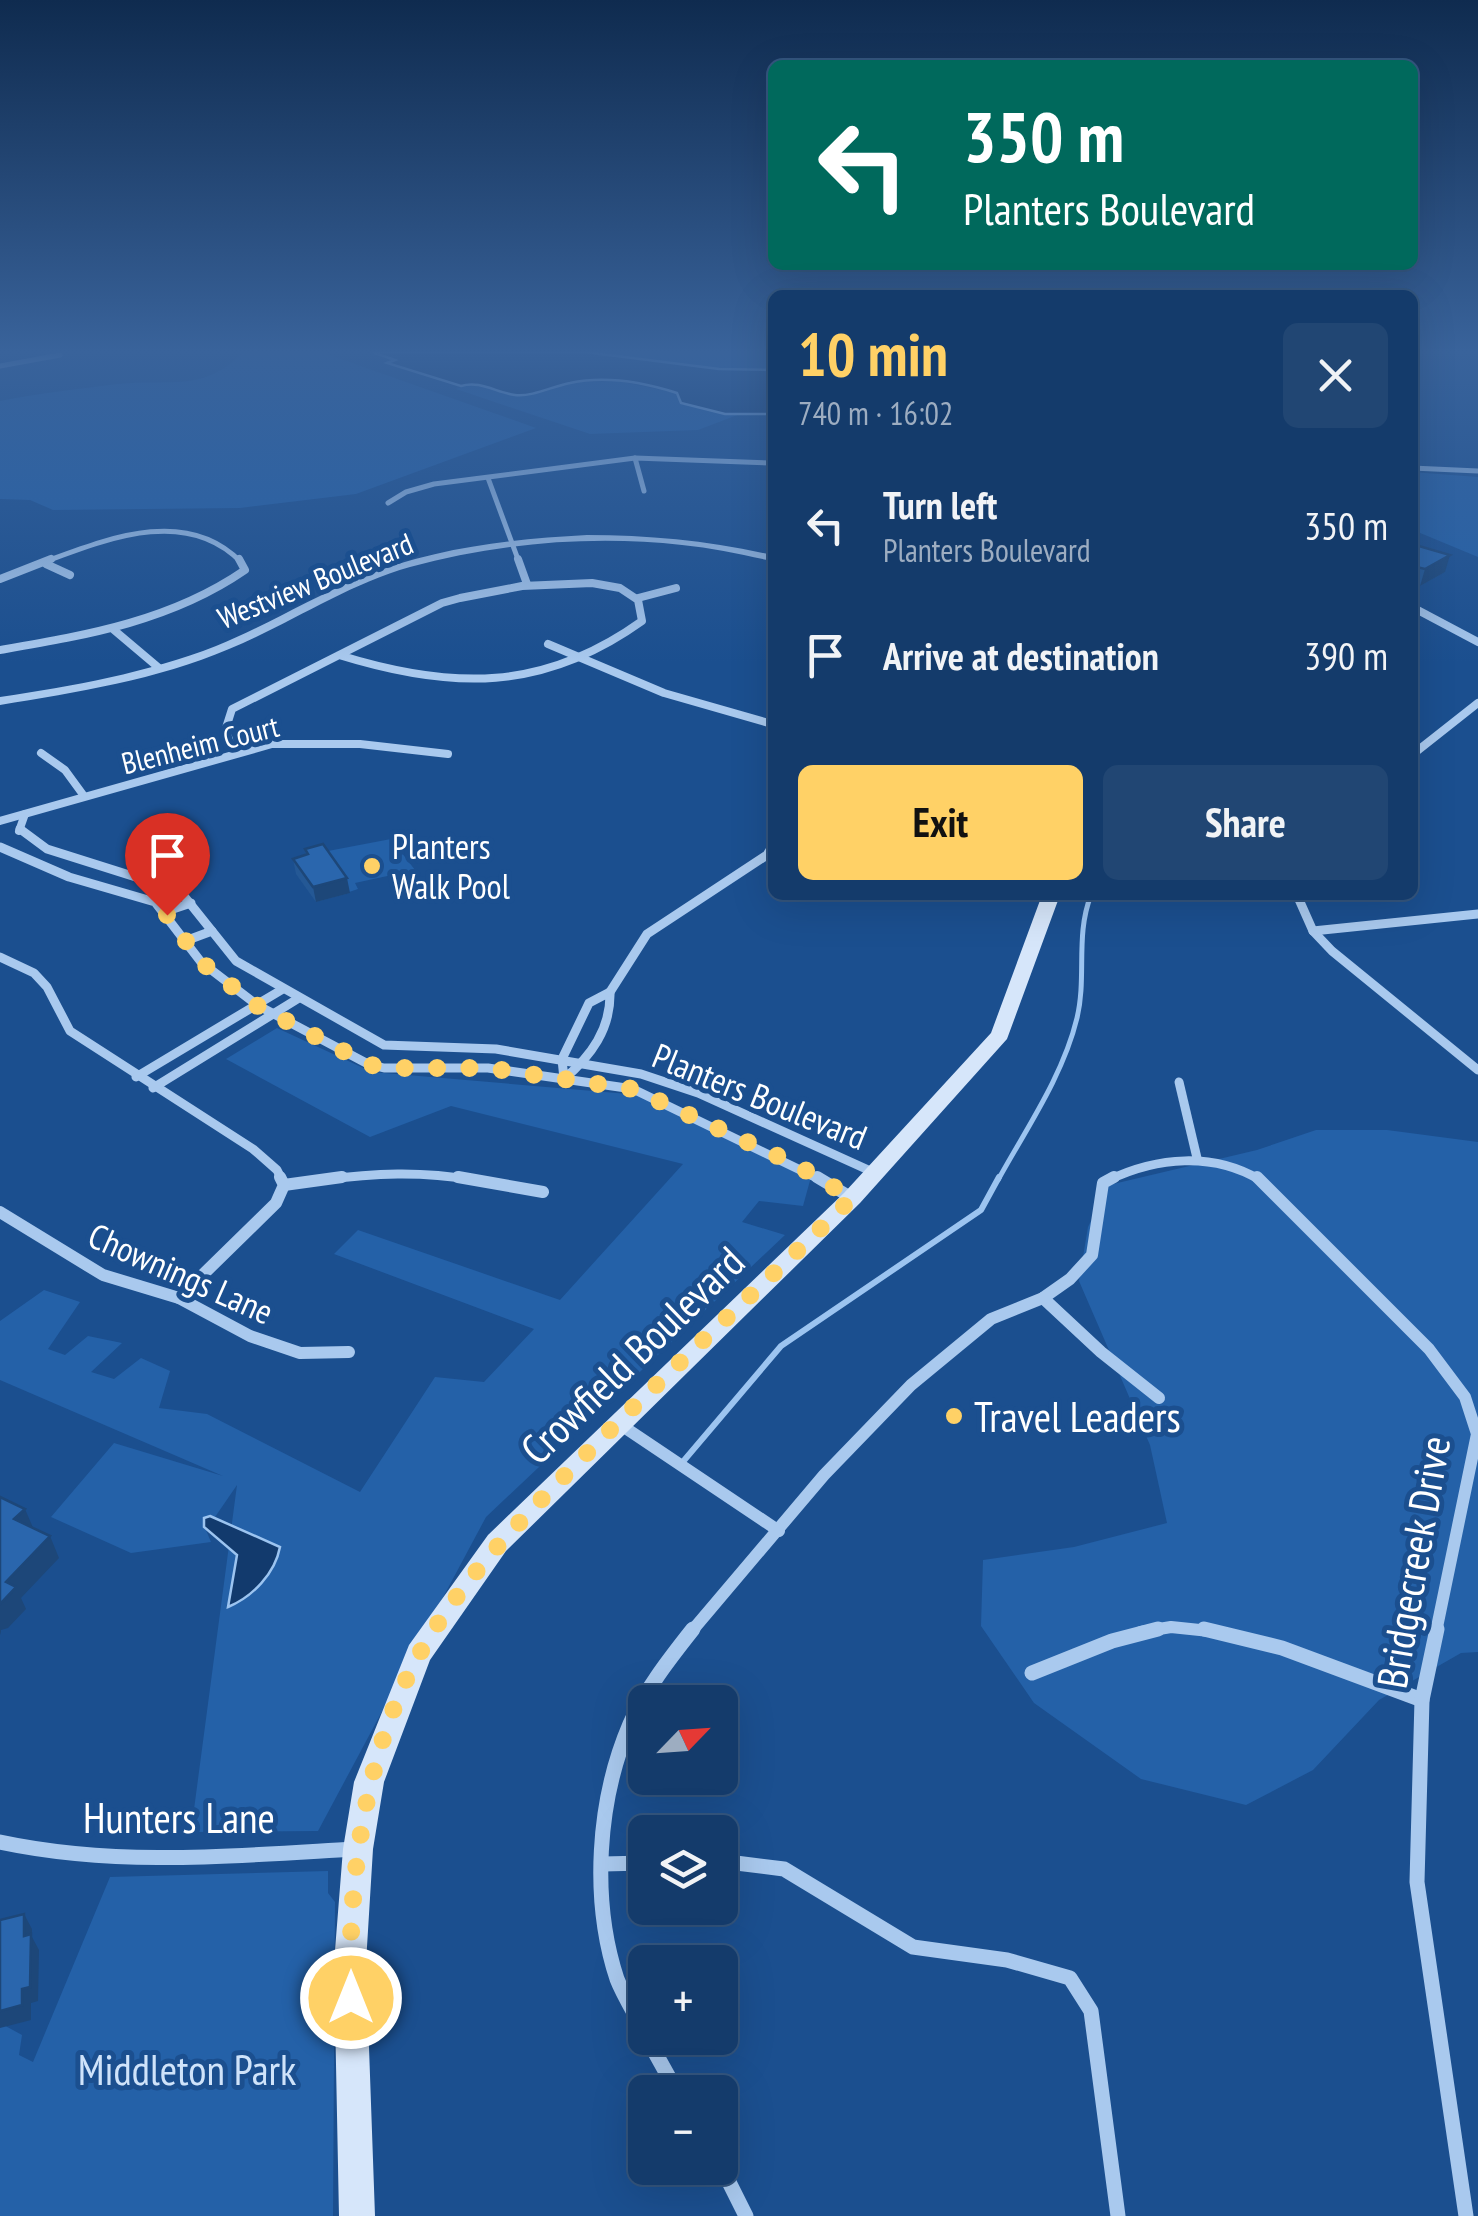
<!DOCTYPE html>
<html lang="en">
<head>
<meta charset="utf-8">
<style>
  :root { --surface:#143b6b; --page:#214673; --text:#f1f3f6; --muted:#9dadc1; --line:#33557e; --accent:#ffd166 }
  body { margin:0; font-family:"PT Sans Narrow",sans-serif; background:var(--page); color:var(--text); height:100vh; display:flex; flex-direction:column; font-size:38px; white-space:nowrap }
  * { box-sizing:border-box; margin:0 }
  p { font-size:32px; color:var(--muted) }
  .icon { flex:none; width:55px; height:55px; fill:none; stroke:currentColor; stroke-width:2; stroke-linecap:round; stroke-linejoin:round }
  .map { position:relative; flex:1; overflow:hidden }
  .sheet { position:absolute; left:768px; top:290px; width:650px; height:610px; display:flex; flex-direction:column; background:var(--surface); border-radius:15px; box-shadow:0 10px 40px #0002,0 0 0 2px var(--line) }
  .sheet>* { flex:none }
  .top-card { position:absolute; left:768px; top:60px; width:650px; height:210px; border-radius:15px; box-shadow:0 10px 40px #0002,0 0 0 2px var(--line); background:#00695c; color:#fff; overflow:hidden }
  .needle { width:65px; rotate:65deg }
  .fabs { position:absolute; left:628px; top:1685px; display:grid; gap:20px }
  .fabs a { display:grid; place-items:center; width:110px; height:110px; border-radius:15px; background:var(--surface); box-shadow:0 10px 40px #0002,0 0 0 2px var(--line); font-size:50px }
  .pin { position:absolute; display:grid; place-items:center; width:85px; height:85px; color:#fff; margin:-102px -42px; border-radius:50% 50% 50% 0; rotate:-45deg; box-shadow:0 0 10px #0007 }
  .pin .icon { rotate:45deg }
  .me { position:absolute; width:110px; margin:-55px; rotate:0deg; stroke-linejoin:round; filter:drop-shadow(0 0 8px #0008) }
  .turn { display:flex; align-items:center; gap:35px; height:210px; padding:0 30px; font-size:45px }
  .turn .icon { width:130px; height:130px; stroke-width:2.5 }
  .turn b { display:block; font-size:70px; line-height:85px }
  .round { display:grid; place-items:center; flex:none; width:105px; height:105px; border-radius:15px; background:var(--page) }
  .overview { display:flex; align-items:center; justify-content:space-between; height:170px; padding:0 30px }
  h1 { font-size:60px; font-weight:700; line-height:75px; color:var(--accent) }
  .cta { display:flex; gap:20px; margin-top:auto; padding:20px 30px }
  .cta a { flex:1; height:115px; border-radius:15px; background:var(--accent); color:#111; font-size:40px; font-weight:700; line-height:115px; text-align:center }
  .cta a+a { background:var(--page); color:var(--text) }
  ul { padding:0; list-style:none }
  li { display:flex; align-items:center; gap:30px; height:130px; padding:0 30px }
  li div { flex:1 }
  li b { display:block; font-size:38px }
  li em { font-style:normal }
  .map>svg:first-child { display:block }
  .green { fill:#2461a8 }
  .water { fill:#123a6d; stroke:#9cc4f0; stroke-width:2.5 }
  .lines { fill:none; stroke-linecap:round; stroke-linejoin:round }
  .stream-far1 { stroke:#9cc4f0; stroke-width:5 }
  .stream { stroke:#9cc4f0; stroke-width:6 }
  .minor-far4 { stroke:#a9c9ee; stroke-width:5 }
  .minor-far3 { stroke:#a9c9ee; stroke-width:8 }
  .minor-far2 { stroke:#a9c9ee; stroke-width:9 }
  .minor-far1 { stroke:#a9c9ee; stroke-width:12 }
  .minor { stroke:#a9c9ee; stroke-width:15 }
  .tertiary { fill:#a9c9ee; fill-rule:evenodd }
  .secondary { fill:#d6e6fa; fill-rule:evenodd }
  .wall { fill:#245895 }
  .shaded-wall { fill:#1d4779 }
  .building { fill:#2a66ad; stroke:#1d4779; stroke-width:2.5 }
  .route { stroke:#ffd166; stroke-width:18; stroke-dasharray:0 32.4 }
  .poi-dot { fill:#ffd166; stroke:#1b4f8f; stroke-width:4 }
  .labels { text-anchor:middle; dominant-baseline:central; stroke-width:10; stroke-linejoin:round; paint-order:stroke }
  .far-street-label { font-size:30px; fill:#fff; stroke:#1b4f8f }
  .poi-label { font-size:35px; fill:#fff; stroke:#1b4f8f; text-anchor:start }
  .street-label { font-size:35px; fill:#fff; stroke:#1b4f8f }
  .near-street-label { font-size:42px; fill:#fff; stroke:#1b4f8f }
  .near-poi-label { font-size:42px; fill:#fff; stroke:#1b4f8f; text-anchor:start }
  .near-park-label { font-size:42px; fill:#cfe3fa; stroke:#1b4f8f }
</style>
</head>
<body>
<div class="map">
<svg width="1478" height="2216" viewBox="0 0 1478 2216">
  <rect width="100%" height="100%" fill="#1b4f8f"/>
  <g class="green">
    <path d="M243,352H321L536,428L356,494L240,508L53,510L30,500L0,499V401C39,393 78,389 118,384C168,378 203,394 243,352Z"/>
    <polygon points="585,352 772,352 772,370 719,369"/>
    <polygon points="617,381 677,393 740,414 698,430 590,434 456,389 470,383 524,395 577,382"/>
    <polygon points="1412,472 1478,477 1478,557 1413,530"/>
    <polygon points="391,839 415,870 355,883 358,889 349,892 328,851"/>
    <polygon points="277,1028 372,1072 640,1095 811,1177 803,1206 759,1201 742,1222 785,1235 486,1517 318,1831 191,1832 237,1485 215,1517 210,1516 203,1523 211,1542 131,1553 51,1517 114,1443 223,1476 0,1380 0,1321 44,1290 80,1302 48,1349 65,1355 88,1336 122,1343 91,1372 114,1379 141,1358 170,1371 159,1408 207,1414 360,1492 435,1377 484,1382 534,1329 334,1254 358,1230 560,1300 683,1164 451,1106 370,1137 226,1059"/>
    <polygon points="1316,1130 1387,1130 1478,1142 1478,1652 1461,1653 1379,1700 1313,1770 1246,1805 1141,1779 1034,1703 981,1626 983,1560 1074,1547 1167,1523 1150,1445 1079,1281 1088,1227 1109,1185 1257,1150"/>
    <polygon points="328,1871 328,1893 335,1902 333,2216 0,2216 0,2023 22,2035 19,2055 33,2062 110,1877"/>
  </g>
  <g class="water">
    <path d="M372,352H585L719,369L772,370V414H725L681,403L677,393C646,383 607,375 570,383C553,386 533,397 515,395C497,393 480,380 461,386L387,363L395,360Z"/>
    <path d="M210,1516L280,1547C275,1574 252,1597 228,1607L237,1555L204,1527V1518Z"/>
  </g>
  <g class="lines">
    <path class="stream-far1" d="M998,1180C1026,1129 1063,1076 1077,1018C1087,976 1075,936 1091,895"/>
    <polyline class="stream" points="681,1464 781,1346 981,1210 999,1177"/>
    <g class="minor-far4">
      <polyline points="0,366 60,355"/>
      <polyline points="635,458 644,491"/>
      <polyline points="1412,468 1478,471"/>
      <polyline points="488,478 519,562"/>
      <polyline points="388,503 406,492 434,484 635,458 772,463"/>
      <path d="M44,562C107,539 186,506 241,562"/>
    </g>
    <g class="minor-far3">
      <polyline points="518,559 527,584"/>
      <polyline points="46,564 70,575"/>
      <polyline points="0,579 51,559"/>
      <polyline points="638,598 676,588"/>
      <polyline points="1412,607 1478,642"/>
      <polyline points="114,630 159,668"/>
      <polyline points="548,644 664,693 772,724"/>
      <path d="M0,650C87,635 171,621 245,570L239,559"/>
      <path d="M236,752L225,731L232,709L442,603L460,598L522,586L592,583L620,588L638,600L642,621C543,692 452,690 339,655"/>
      <polyline points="41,753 65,770 84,796"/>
      <polyline points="1412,755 1478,703"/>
      <polyline points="0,821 272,744 360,744 448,754"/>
      <polyline points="19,831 25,814"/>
    </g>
    <g class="minor-far2">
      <polyline points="20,829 47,849 180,891 236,961 384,1045 496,1049 641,1074 698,1093 875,1173"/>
      <polyline points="0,847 69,877 155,902 201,962 257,1005 368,1064 384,1068 488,1068 633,1089 821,1180"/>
      <polyline points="1297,895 1313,931 1332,951 1478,1070"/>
      <polyline points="164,912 191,903"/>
      <polyline points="1313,931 1478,914"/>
      <polyline points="185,941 212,931"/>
      <polyline points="0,957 34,973 47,987 70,1031 253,1149 277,1170 282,1180"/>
      <path d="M610,992C611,1029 591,1056 564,1079L562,1059L589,1003Z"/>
      <polyline points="610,992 647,934 767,855 772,847"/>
      <polyline points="136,1077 283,989"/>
      <polyline points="1179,1082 1197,1158"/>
      <polyline points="153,1088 299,998"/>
      <path d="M323,1180C374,1173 421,1171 473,1180"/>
      <path d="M1109,1180C1157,1157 1213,1152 1260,1180"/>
    </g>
    <g class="minor-far1">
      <polyline points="458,1177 543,1192"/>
      <polyline points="817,1177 852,1198"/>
      <polyline points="1257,1177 1429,1349 1465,1397 1477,1434 1436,1632"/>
      <polyline points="284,1185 342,1177"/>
      <polyline points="0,1212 103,1275 179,1298 250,1336 300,1353 349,1352"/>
      <polyline points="179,1298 276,1203 284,1185 280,1177"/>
      <polyline points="1043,1298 1101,1352 1159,1398"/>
      <polyline points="618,1423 779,1531"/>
      <polyline points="691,1632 824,1475 911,1385 991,1319 1043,1298 1070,1279 1092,1255 1103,1183 1114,1177"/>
      <polyline points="1141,1632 1171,1627 1219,1632"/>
    </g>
    <g class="minor">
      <polyline points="1204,1629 1282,1648 1422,1700"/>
      <polyline points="1437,1629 1422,1700 1417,1882 1466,2216"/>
      <polyline points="1032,1673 1112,1641 1158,1629"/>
      <path d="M0,1842C117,1867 235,1856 353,1849"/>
      <polyline points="720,1861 784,1869 913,1947 1007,1960 1070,1978 1091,2011 1118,2216"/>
      <polyline points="603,1864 645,1863"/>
      <path d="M645,2033C636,2015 624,1997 617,1979C591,1900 597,1801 630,1724C645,1690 670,1658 693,1629"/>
      <polyline points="647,2038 677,2092"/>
      <polyline points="720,2164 746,2216"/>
    </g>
    <path class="tertiary" d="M587,535C650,535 711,541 772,555V561C743,555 713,548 682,545C592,535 498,543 410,567C346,585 290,624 229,649C157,680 77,692 0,705V697C73,686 147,673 216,646C266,626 312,597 362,577C433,548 511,539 587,535Z"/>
    <polygon class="secondary" points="1042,895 1060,895 1007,1039 860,1203 506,1551 430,1660 384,1782 373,1849 366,1963 375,2216 339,2216 334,1963 343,1849 354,1782 409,1645 488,1535 844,1193 991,1033"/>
  </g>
  <g class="wall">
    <polygon points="1412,544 1445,572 1420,586 1412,584"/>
    <polygon points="305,849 350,893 316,902 296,874 293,859 306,855"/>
  </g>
  <g class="shaded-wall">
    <polygon points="1450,555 1445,572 1420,586 1425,569"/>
    <polygon points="347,878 350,893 316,902 313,887"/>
    <polygon points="25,1509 34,1530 14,1519"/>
    <polygon points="50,1536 59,1558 21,1598 26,1609 8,1628 1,1630 1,1635 0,1632 0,1604 6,1582"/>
    <polygon points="24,1914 32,1929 32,1937 39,1950 38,2001 31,2003 31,2020 0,2028 0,2011 24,1936"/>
  </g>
  <g class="building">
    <polygon points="1412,544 1450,555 1425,569 1412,566"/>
    <polygon points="323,844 347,878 313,887 293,859 308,854 305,849"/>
    <polygon points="0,1497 25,1509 14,1519 50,1536 6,1582 16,1587 0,1604"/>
    <polygon points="24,1914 24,1936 31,1934 30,1987 22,1989 22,2005 0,2011 0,1920"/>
  </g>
  <linearGradient id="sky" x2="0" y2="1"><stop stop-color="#0f2b4f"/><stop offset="0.53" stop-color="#39639b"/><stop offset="1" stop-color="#39639b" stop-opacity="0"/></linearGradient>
  <rect width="1478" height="663" fill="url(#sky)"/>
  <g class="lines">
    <path class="route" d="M167,915L201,962L256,1005L368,1064L384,1068H488L633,1089L795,1164L852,1198C767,1281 679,1361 595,1445C531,1510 465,1573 420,1653C364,1751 347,1888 351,1998"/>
  </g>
  <g class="poi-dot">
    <circle cx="372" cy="866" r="10"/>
    <circle cx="954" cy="1416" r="10"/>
  </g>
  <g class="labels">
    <g class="far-street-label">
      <text transform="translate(315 580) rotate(-22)">Westview Boulevard</text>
      <text transform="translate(200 744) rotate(-14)">Blenheim Court</text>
    </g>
    <g class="poi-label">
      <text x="392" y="846">Planters<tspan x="392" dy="40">Walk Pool</tspan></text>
    </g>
    <g class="street-label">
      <text transform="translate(760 1096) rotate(22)">Planters Boulevard</text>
      <text transform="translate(181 1273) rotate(24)">Chownings Lane</text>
    </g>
    <g class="near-street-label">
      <text transform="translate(632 1355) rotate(-44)">Crowfield Boulevard</text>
      <text transform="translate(1413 1562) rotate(-80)">Bridgecreek Drive</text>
      <text x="179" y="1817">Hunters Lane</text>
    </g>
    <g class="near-poi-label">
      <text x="974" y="1416">Travel Leaders</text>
    </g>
    <g class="near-park-label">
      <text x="187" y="2069">Middleton Park</text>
    </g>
  </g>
</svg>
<div class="fabs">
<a><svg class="needle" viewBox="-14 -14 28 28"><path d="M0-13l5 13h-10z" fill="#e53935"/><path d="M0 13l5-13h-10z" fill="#9dadc1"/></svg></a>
<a><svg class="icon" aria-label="layers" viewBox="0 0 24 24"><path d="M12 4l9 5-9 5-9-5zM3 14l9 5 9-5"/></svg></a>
<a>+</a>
<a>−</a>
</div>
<div class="pin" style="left:167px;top:915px;background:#d93025"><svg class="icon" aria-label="arrive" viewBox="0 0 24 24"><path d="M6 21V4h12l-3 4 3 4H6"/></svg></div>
<svg class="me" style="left:351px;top:1998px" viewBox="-20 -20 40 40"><circle r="17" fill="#ffd166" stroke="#fff" stroke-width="3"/><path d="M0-11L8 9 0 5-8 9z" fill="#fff"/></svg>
<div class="top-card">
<div class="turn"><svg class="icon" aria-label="left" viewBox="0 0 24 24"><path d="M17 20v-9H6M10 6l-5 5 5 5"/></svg><div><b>350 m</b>Planters Boulevard</div></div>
</div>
<section class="sheet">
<div class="overview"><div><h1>10 min</h1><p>740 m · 16:02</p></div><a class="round"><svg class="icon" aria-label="close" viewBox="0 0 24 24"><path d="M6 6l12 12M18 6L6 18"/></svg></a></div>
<ul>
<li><svg class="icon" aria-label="left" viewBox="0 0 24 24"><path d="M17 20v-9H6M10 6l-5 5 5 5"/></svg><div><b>Turn left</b><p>Planters Boulevard</p></div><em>350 m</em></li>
<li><svg class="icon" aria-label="arrive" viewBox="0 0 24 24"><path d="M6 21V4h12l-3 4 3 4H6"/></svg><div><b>Arrive at destination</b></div><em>390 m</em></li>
</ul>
<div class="cta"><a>Exit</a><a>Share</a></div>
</section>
</div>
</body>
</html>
